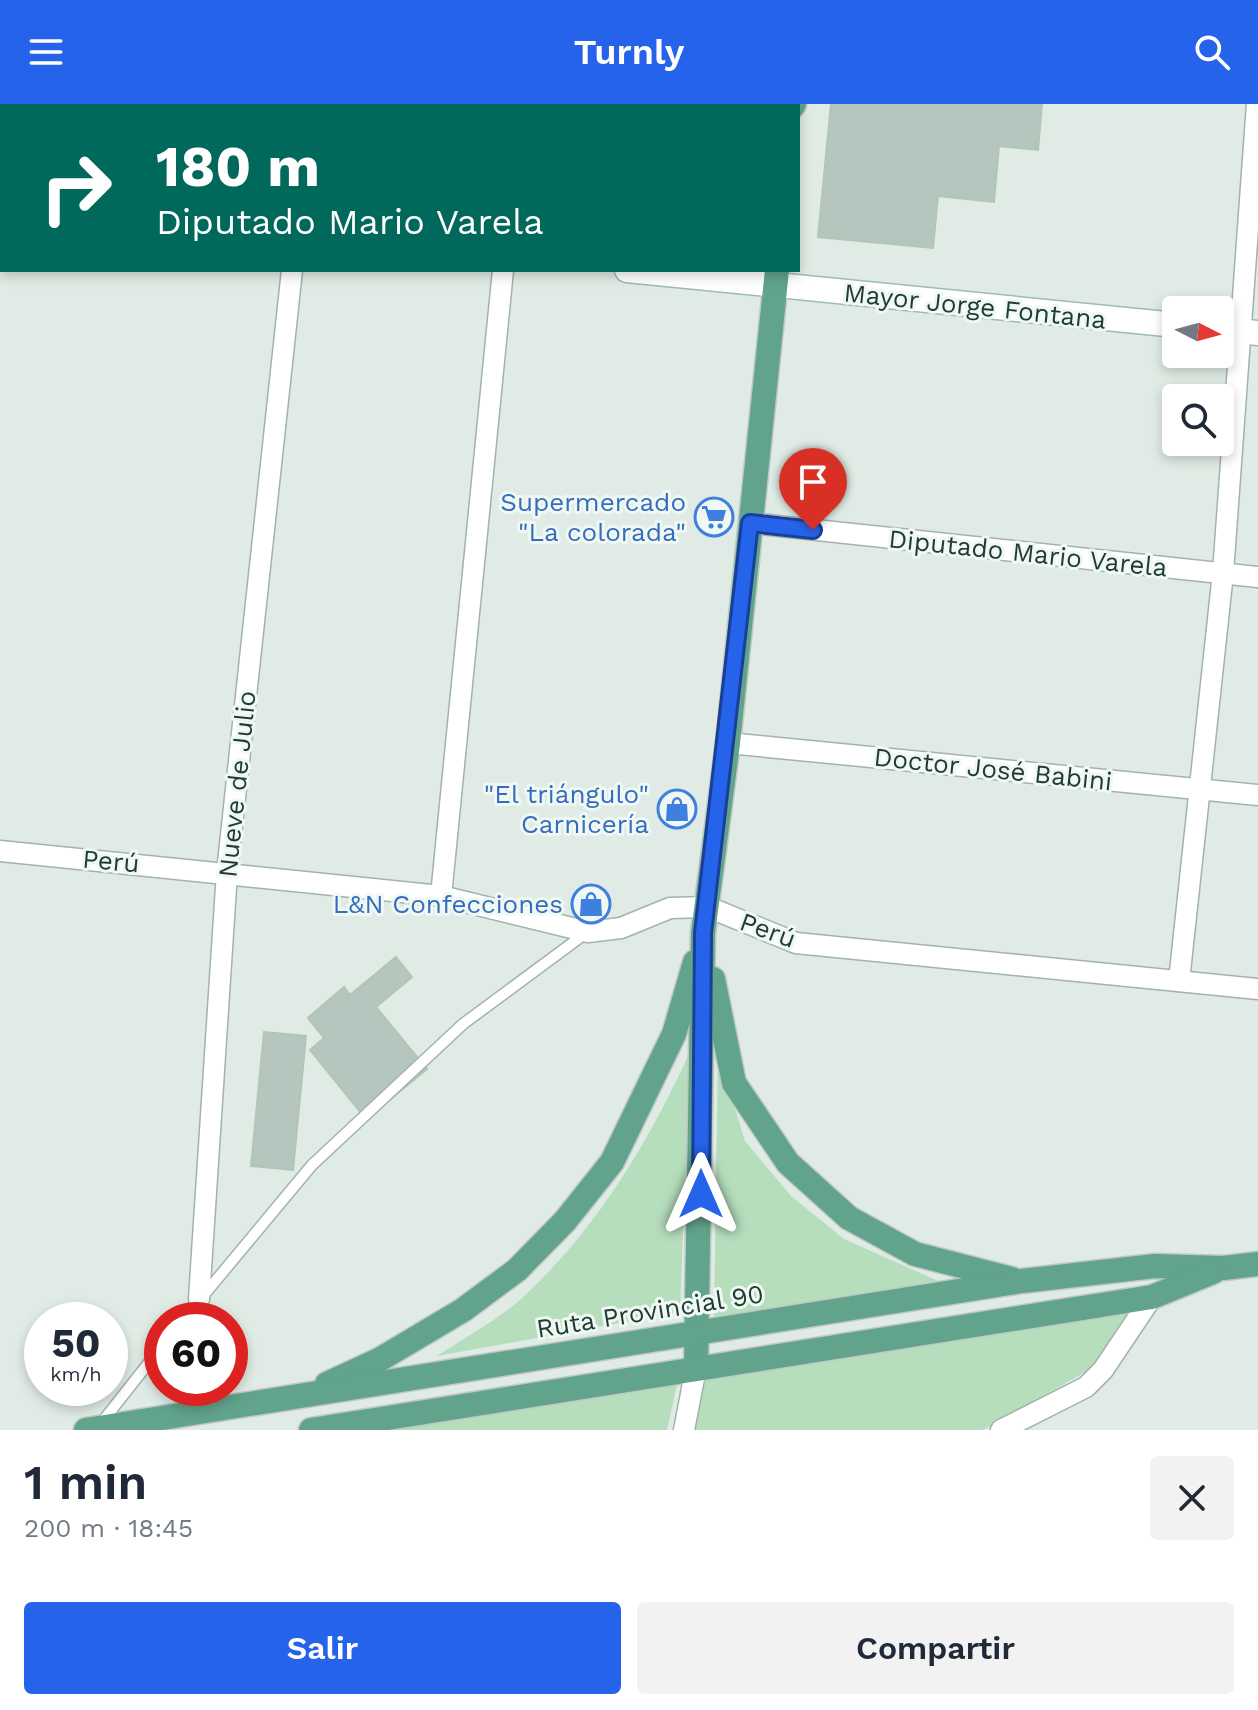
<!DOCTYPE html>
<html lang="es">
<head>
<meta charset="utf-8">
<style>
  :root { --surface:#fff; --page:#f2f2f3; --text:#1f2937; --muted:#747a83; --accent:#2563eb }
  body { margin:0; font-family:"Work Sans",sans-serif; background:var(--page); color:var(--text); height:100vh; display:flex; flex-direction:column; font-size:30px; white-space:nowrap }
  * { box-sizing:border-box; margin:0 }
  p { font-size:26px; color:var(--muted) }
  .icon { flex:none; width:44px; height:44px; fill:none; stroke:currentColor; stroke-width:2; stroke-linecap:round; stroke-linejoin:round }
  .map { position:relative; height:1326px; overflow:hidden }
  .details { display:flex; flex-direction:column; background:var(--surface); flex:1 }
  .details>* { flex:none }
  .banner { position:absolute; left:0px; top:0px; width:800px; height:168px; box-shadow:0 4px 12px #0003; background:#00695c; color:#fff; overflow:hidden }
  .needle { width:52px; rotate:96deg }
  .fabs { position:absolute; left:1162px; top:192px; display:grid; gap:16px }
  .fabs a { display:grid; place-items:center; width:72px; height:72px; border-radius:8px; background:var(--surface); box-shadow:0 4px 12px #0003; font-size:40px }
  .speed { position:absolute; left:24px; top:1198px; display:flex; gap:16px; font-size:40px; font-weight:700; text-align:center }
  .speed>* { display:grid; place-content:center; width:104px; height:104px; border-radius:50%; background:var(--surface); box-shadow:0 4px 12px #0003; line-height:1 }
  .speed small { font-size:20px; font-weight:400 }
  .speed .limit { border:12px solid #d22; background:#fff; color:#111 }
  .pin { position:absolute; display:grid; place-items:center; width:68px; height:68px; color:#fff; margin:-82px -34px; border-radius:50% 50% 50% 0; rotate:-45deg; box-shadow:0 0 8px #0007 }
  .pin .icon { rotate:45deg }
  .me { position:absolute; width:88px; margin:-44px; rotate:0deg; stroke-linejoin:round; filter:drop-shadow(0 0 6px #0008) }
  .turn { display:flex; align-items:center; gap:28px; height:168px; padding:0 24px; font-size:36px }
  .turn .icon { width:104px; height:104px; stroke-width:2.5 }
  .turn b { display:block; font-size:56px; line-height:68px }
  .round { display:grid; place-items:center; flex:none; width:84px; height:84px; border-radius:8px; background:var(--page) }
  .overview { display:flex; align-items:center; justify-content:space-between; height:136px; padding:0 24px }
  h1 { font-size:48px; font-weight:600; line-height:60px }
  .cta { display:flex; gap:16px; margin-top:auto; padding:16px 24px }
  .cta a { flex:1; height:92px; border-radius:8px; background:var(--accent); color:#fff; font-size:32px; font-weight:600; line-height:92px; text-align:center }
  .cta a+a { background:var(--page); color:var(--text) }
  header { display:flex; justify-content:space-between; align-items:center; height:104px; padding:0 24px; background:var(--accent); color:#fff; font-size:36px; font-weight:600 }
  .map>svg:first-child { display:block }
  .green { fill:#b6debd }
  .building { fill:#b4c6bd; stroke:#b1c5ba; stroke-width:2 }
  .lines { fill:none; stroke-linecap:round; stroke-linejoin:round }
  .lane-casing { stroke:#a2b3ab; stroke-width:13 }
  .street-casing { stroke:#a2b3ab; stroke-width:23 }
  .secondary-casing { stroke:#9fbaae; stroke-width:27 }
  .primary-casing { stroke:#c0c8c5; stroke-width:27 }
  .lane { stroke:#fff; stroke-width:10 }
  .street { stroke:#fff; stroke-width:20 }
  .secondary { stroke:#fff; stroke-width:24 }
  .primary { stroke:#61a38b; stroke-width:24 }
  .route-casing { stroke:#184099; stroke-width:20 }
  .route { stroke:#2563eb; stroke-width:14 }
  .labels { text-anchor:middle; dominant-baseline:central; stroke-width:6; stroke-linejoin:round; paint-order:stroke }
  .street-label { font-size:26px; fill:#1f3c31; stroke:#eff8f2 }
  .shop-label { font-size:26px; fill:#366cbe; stroke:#eff8f2; text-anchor:end }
</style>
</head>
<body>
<header><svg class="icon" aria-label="menu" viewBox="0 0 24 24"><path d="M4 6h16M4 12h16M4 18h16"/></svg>Turnly<svg class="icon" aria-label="search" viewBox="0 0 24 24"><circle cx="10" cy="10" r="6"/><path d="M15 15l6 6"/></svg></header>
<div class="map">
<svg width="1258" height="1326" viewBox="0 0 1258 1326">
  <rect width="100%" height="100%" fill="#dfebe4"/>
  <g class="green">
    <path d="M690,948L680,1208L437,1252C464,1234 498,1216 522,1194C597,1125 648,1039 690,948Z"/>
    <polygon points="718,950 745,1037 791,1092 844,1135 945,1180 714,1216"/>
    <polygon points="1134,1205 1096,1262 983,1326 691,1326 702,1271"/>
    <polygon points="677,1281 667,1326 389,1326"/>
  </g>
  <g class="building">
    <polygon points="831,0 1042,0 1038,46 999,42 994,98 938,92 933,144 818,133"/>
    <polygon points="396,853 412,873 376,903 427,965 366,1015 310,946 324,934 308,914 344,883 350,891"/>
    <polygon points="264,928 306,932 293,1066 251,1062"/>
  </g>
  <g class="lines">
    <g class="lane-casing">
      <g id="lane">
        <polyline points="183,1216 312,1061 463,920 586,829"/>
        <polyline points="102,1318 162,1242"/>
      </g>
    </g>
    <g class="street-casing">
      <g id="street">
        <polyline points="309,2 309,0"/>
        <polyline points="750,419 1258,473"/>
        <polyline points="728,639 1258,691"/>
        <polyline points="0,747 441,792 588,828 621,824 670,804 708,803 796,839 1258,885"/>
        <polyline points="441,792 503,166"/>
        <polyline points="1179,877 1223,469 1257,0"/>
        <polyline points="199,1195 227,768 292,166"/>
        <polyline points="684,1326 696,1264"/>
        <polyline points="1001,1326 1086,1283 1103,1266 1152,1193"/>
      </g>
    </g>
    <g class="secondary-casing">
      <g id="secondary">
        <polyline points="0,98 2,98"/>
        <polyline points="627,166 1176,221"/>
        <polyline points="1220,225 1258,229"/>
      </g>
    </g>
    <g class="primary-casing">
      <g id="primary">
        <polyline points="793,2 794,0"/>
        <polyline points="713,875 734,979 788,1059 849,1114 915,1150 1012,1175"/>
        <polyline points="696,1264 703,829 728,639 777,166"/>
        <polyline points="327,1280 379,1256 463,1206 517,1166 565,1117 612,1058 674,930 695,858"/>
        <polyline points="86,1326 1022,1177 1155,1162 1224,1164 1258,1160"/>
        <polyline points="311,1326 1152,1193 1213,1168"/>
      </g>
    </g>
    <use href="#lane" class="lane"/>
    <use href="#street" class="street"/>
    <use href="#secondary" class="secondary"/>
    <use href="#primary" class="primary"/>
  </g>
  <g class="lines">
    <g class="route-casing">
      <polyline id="route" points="701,1090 703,829 750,419 813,426"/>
    </g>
    <use href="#route" class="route"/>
  </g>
  <defs>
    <g id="supermarket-ring" transform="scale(2)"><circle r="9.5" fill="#eff8f2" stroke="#3f7fe0" stroke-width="1.5"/><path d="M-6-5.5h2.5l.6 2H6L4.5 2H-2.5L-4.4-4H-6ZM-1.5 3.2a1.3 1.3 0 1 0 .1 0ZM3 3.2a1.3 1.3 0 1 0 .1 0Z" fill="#3f7fe0"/></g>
    <g id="shop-ring" transform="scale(2)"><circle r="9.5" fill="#eff8f2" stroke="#3f7fe0" stroke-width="1.5"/><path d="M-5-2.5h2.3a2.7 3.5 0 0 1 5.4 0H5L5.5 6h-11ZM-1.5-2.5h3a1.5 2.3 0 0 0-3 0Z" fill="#3f7fe0"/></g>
  </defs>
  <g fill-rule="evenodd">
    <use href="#supermarket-ring" x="714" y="413"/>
    <use href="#shop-ring" x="677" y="705"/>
    <use href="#shop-ring" x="591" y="800"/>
  </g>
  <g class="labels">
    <g class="street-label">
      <text transform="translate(975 202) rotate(6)">Mayor Jorge Fontana</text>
      <text transform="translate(1028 449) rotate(6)">Diputado Mario Varela</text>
      <text transform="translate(993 665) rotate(6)">Doctor José Babini</text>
      <text transform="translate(237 680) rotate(-84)">Nueve de Julio</text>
      <text transform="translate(111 757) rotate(5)">Perú</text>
      <text transform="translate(768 826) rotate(20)">Perú</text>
      <text transform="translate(650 1207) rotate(-9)">Ruta Provincial 90</text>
    </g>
    <g class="shop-label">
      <text x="686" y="398">Supermercado<tspan x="686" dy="30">"La colorada"</tspan></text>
      <text x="649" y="690">"El triángulo"<tspan x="649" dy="30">Carnicería</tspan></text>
      <text x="563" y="800">L&amp;N Confecciones</text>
    </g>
  </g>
</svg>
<div class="fabs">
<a><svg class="needle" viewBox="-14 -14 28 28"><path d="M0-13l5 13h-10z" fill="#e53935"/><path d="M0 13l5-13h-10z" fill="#747a83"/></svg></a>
<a><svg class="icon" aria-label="search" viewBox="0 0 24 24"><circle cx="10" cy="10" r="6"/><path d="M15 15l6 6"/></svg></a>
</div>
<div class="speed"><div>50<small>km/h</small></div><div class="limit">60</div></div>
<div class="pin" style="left:813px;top:426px;background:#d93025"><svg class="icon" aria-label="arrive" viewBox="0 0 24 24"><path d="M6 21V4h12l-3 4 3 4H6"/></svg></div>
<svg class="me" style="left:701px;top:1090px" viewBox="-20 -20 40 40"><path d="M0-17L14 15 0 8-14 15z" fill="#2563eb" stroke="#fff" stroke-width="4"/></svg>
<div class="banner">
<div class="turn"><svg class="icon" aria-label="right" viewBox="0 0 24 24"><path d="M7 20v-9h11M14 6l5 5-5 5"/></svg><div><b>180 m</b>Diputado Mario Varela</div></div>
</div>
</div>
<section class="details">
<div class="overview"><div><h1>1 min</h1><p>200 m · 18:45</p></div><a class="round"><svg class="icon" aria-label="close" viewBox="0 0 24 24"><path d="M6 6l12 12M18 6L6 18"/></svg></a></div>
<div class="cta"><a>Salir</a><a>Compartir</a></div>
</section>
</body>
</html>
